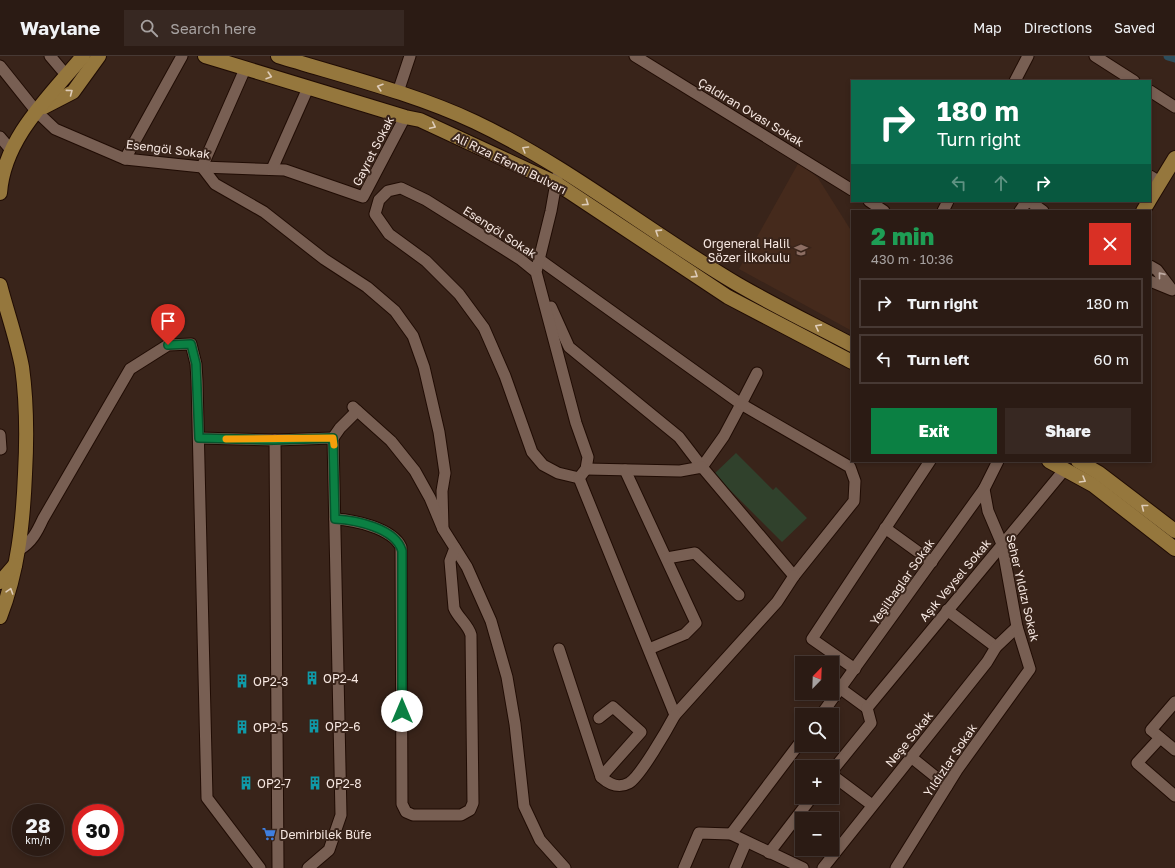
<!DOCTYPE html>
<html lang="en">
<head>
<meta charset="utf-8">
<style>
  :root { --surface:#2b1b14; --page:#372822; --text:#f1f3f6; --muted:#a6a1a0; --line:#473934; --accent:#0b8043 }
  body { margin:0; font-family:"Golos Text",sans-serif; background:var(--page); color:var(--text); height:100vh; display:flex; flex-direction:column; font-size:15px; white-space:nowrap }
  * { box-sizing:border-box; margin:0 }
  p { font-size:13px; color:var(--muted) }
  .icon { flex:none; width:22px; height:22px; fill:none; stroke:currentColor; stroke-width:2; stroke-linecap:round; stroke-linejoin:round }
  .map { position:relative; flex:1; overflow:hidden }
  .drawer { position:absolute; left:851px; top:154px; width:300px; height:252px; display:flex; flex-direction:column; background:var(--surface); border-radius:0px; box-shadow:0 2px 6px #0003,0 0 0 1px var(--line) }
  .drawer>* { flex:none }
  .banner { position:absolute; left:851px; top:24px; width:300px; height:122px; border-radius:0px; box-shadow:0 2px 6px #0003,0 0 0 1px var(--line); background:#0b6e4f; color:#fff; overflow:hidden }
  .needle { width:26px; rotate:23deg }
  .tools { position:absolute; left:795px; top:600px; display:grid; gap:8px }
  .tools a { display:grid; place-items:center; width:44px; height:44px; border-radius:0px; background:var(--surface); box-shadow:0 2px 6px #0003,0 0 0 1px var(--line); font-size:20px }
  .speed { position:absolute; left:12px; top:748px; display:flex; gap:8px; font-size:20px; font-weight:700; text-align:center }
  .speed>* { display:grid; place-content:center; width:52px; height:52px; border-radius:50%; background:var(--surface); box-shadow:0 2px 6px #0003,0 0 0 1px var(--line); line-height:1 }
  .speed small { font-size:10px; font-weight:400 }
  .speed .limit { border:6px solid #d22; background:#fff; color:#111 }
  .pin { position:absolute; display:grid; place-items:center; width:34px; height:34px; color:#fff; margin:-41px -17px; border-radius:50% 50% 50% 0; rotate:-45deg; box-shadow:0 0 4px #0007 }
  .pin .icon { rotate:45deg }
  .me { position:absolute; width:44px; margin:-22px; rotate:0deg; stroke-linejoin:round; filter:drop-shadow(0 0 3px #0008) }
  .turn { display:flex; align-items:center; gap:14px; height:84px; padding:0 20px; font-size:18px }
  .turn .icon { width:52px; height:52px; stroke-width:2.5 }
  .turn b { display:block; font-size:28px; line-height:34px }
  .lanes { display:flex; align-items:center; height:38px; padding:0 20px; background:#0003; justify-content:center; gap:20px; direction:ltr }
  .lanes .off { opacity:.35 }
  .round { display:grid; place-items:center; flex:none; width:42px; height:42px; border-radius:0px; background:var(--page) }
  .overview { display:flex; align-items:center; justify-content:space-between; height:68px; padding:0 20px }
  h1 { font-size:24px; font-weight:800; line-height:30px; color:#1e9e55 }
  .action { display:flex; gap:8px; margin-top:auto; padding:8px 20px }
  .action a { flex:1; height:46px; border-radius:0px; background:var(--accent); color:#fff; font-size:16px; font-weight:800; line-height:46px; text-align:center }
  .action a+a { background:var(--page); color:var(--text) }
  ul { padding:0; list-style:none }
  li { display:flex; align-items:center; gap:12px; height:50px; margin:0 8px 6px; padding:0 12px; border:2px solid var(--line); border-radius:0px }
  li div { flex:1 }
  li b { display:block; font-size:15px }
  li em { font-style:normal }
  header { display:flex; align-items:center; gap:24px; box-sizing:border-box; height:56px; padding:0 20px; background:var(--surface); border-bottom:1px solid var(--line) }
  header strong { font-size:19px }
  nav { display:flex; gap:22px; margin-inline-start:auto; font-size:14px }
  .search { width:280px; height:36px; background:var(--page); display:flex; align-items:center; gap:10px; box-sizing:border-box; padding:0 14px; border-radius:0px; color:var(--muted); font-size:15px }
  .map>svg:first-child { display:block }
  .built { fill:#452a1c }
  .green { fill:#30412c }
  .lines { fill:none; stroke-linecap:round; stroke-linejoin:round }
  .canal { stroke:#2d4e5d; stroke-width:9 }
  .minor-casing { stroke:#200c04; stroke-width:13 }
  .major-casing { stroke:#200c04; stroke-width:16 }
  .minor { stroke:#785f53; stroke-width:11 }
  .major { stroke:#95773d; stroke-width:14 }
  .oneway { stroke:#deccb9 }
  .oneway2 { stroke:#beaaa2 }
  .route-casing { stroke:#07532c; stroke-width:10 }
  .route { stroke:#0b8043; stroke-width:7 }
  .slow { stroke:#f59e0b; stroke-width:7 }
  .labels { text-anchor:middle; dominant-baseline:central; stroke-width:4; stroke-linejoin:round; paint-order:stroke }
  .street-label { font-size:12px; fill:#f7e8e2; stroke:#39241a }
  .poi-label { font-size:12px; fill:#f7e8e2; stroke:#39241a; text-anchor:start }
</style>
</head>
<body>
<header>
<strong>Waylane</strong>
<div class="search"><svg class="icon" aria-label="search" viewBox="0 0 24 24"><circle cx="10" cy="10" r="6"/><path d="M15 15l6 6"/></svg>Search here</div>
<nav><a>Map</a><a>Directions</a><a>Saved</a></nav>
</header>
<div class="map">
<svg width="1175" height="812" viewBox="0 0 1175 812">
  <rect width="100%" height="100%" fill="#39241a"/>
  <polygon class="built" points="799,106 818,122 852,176 852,275 739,213"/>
  <polygon class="green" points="736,397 773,434 776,431 807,462 782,486 714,418"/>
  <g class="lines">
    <polyline class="canal" points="1168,0 1175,2"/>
    <g class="minor-casing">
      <g id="minor">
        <polyline points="50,0 67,20"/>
        <polyline points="635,0 852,134"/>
        <polyline points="1095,0 1134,25"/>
        <polyline points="0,10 36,55 55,73 125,103 202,111 285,114 363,141 405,61"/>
        <polyline points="245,13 202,111 215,128 264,156 324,203 367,231 395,255 413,280 424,311 439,376 445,417 442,435 443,473"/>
        <polyline points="1015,25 1028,0"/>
        <polyline points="1150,35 1175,51"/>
        <polyline points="398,36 410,0"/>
        <polyline points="0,81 11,94"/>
        <polyline points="125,103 182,0"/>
        <polyline points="272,113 308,32"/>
        <polyline points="1150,120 1160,126"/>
        <polyline points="869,145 884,155"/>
        <polyline points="1029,145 1043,155"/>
        <polyline points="943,155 948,145"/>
        <polyline points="1020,155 1027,145"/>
        <polyline points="540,204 741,348 724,380 702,411 679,381 569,291 551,251"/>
        <polyline points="1150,210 1157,214 1172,234 1150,225"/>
        <polyline points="536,216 576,367 588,401 586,413 579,422 558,417 543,409 532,396 505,320 484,272 459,238 426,205 389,178 375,158 379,144 388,135 401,132 426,144 520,203 536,216 551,155 557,121"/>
        <polyline points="353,351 391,385 415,415 430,442 443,473 467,511 491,565 507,621 515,668 524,750 540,784 565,812"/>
        <polyline points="0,379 1,393"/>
        <polyline points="199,382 275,384 278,812"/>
        <polyline points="333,382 340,372 357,355"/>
        <polyline points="275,384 333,382 341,759 329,794 308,812"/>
        <polyline points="586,413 680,415 702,411 794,520 854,445 855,425 850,411 741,348 757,317"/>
        <polyline points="625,414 696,567 685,578 649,593"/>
        <polyline points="579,422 675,659 777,546 794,520"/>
        <path d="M335,463C354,464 392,472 401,491L402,748L406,756L413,759H461L470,754L473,747L471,579C468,568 458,562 454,552L450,505L455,492"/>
        <polyline points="885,472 932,506"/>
        <path d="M19,494C32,486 37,476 43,463L130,313L168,289L191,288L196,308L197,325L207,742L260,812"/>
        <polyline points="667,502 695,497 739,539"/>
        <polyline points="947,554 996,591"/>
        <path d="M559,593L601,721C609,728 618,733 629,727C640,721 668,672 675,659"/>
        <polyline points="855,613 812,583 930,405"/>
        <polyline points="841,633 867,652"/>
        <polyline points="1175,646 1151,674 1175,694"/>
        <polyline points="867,652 1065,413"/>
        <polyline points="821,659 984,433 998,405"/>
        <polyline points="599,662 613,651 641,676 601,721"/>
        <polyline points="1160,682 1137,707 1175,740"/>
        <polyline points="911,701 947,730"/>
        <polyline points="832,715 871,667 867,652"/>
        <polyline points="832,719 872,749"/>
        <polyline points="731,778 802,684"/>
        <polyline points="769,797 812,741"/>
        <polyline points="684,812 699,777 731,778 803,812"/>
        <polyline points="735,812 746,786"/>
        <polyline points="823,812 987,606 996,591 1017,571"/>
        <polyline points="896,812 957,714 1030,613 1017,571 1002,488 988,455 984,433"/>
      </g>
    </g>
    <g class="major-casing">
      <g id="major">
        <polyline points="205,0 405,61 420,64 556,127 728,241 852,306"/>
        <path d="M278,0C343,20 413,37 475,66C568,110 649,176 737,228C775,250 814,269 852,289"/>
        <polyline points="44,51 73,36 99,0"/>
        <path d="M0,137C4,82 49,41 83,0"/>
        <polyline points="1150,143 1175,102"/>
        <polyline points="1143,155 1149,145"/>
        <path d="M0,229C7,256 17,284 22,311C27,347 27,382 25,418C23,467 18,515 0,561"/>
        <polyline points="1049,405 1093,429 1175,493"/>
        <polyline points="1078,405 1099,417 1175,475"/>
        <polyline points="0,526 15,509"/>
      </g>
    </g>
    <use href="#minor" class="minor"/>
    <use href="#major" class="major"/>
  </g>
  <defs><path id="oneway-chevron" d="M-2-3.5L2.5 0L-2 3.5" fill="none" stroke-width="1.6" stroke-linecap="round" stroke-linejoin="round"/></defs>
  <g class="oneway">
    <use href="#oneway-chevron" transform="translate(269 20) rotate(17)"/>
    <use href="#oneway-chevron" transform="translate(380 31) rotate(-163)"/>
    <use href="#oneway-chevron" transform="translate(70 36) rotate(-37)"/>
    <use href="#oneway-chevron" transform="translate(433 70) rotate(25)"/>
    <use href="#oneway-chevron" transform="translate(525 93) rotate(-149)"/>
    <use href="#oneway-chevron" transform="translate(586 147) rotate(34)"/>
    <use href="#oneway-chevron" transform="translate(658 176) rotate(-147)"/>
    <use href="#oneway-chevron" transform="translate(695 219) rotate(33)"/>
    <use href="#oneway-chevron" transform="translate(818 271) rotate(-152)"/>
    <use href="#oneway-chevron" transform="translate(1083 424) rotate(30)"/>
    <use href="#oneway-chevron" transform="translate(1144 451) rotate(-142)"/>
    <use href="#oneway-chevron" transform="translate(10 535) rotate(-72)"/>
  </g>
  <use class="oneway2" href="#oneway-chevron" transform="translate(1161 219) rotate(-129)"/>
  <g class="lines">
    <g class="route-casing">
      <path id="route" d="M168,289L191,288L196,308L199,382L274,384L333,382L335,463C355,464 396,472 402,495V655"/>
    </g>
    <use href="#route" class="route"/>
    <polyline class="slow" points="226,383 333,382 334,389"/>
  </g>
  <defs>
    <g id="school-bare" transform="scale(1.08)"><path d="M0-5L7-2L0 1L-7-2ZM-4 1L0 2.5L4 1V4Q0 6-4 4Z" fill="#8d6e63" stroke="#39241a" stroke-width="2.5" paint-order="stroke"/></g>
    <g id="building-bare" transform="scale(1.08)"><path d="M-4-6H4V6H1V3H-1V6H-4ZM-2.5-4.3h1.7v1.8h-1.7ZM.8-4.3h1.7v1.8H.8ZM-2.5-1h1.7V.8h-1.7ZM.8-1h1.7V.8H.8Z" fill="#0f9aa8" stroke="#39241a" stroke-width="2.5" paint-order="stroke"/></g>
    <g id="supermarket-bare" transform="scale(1.08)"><path d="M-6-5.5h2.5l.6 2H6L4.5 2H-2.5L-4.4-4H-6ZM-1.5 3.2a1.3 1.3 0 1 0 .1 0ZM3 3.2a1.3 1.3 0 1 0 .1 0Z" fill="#3f7fe0" stroke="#39241a" stroke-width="2.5" paint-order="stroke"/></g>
  </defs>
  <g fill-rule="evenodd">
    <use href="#school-bare" x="801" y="194"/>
    <use href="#building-bare" x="312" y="622"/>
    <use href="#building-bare" x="242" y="625"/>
    <use href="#building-bare" x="314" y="670"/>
    <use href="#building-bare" x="242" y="671"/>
    <use href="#building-bare" x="246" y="727"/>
    <use href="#building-bare" x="315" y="727"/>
    <use href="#supermarket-bare" x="269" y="778"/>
  </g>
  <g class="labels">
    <g class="street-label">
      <text transform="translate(751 56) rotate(31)">Çaldıran Ovası Sokak</text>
      <text transform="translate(168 93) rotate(7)">Esengöl Sokak</text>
      <text transform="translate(373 95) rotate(-63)">Gayret Sokak</text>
      <text transform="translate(510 107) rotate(26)">Ali Rıza Efendi Bulvarı</text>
      <text transform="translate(500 176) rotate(33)">Esengöl Sokak</text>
      <text transform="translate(955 524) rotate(-50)">Aşık Veysel Sokak</text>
      <text transform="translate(902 526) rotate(-55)">Yeşilbağlar Sokak</text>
      <text transform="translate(1023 532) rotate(77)">Seher Yıldızı Sokak</text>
      <text transform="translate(909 683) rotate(-51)">Neşe Sokak</text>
      <text transform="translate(950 704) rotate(-56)">Yıldızlar Sokak</text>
    </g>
    <g class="poi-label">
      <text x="790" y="187" text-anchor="end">Orgeneral Halil<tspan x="790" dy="14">Sözer İlkokulu</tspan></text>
      <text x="323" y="622">OP2-4</text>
      <text x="253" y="625">OP2-3</text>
      <text x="325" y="670">OP2-6</text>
      <text x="253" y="671">OP2-5</text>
      <text x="257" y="727">OP2-7</text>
      <text x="326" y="727">OP2-8</text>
      <text x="280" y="778">Demirbilek Büfe</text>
    </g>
  </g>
</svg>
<div class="tools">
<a><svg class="needle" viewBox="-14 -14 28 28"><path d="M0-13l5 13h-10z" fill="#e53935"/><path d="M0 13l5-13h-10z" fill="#a6a1a0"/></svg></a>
<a><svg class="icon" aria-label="search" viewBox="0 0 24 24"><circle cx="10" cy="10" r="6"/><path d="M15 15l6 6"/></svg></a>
<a>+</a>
<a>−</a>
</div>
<div class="speed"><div>28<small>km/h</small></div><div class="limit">30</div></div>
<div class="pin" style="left:168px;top:289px;background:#d93025"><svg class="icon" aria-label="arrive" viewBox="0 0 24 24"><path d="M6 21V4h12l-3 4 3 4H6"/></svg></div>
<svg class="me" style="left:402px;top:655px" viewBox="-20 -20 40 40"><circle r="19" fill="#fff"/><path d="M0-13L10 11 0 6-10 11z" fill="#0b8043"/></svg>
<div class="banner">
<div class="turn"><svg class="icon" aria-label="right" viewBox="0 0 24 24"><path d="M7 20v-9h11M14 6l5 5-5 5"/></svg><div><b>180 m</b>Turn right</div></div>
<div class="lanes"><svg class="icon off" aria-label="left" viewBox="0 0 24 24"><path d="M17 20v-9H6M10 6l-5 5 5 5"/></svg><svg class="icon off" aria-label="ahead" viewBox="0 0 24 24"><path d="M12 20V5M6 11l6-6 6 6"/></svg><svg class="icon" aria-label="right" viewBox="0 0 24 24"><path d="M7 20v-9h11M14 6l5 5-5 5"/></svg></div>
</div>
<section class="drawer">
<div class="overview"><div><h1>2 min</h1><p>430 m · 10:36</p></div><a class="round" style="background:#d93025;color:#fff"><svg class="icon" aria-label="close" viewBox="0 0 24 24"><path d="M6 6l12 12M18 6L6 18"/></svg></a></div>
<ul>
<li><svg class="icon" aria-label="right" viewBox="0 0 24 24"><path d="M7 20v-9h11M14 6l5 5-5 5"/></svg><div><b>Turn right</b></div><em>180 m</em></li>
<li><svg class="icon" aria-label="left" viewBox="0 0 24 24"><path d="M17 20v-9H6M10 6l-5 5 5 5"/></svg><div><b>Turn left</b></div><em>60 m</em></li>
</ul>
<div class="action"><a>Exit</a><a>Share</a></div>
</section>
</div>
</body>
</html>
